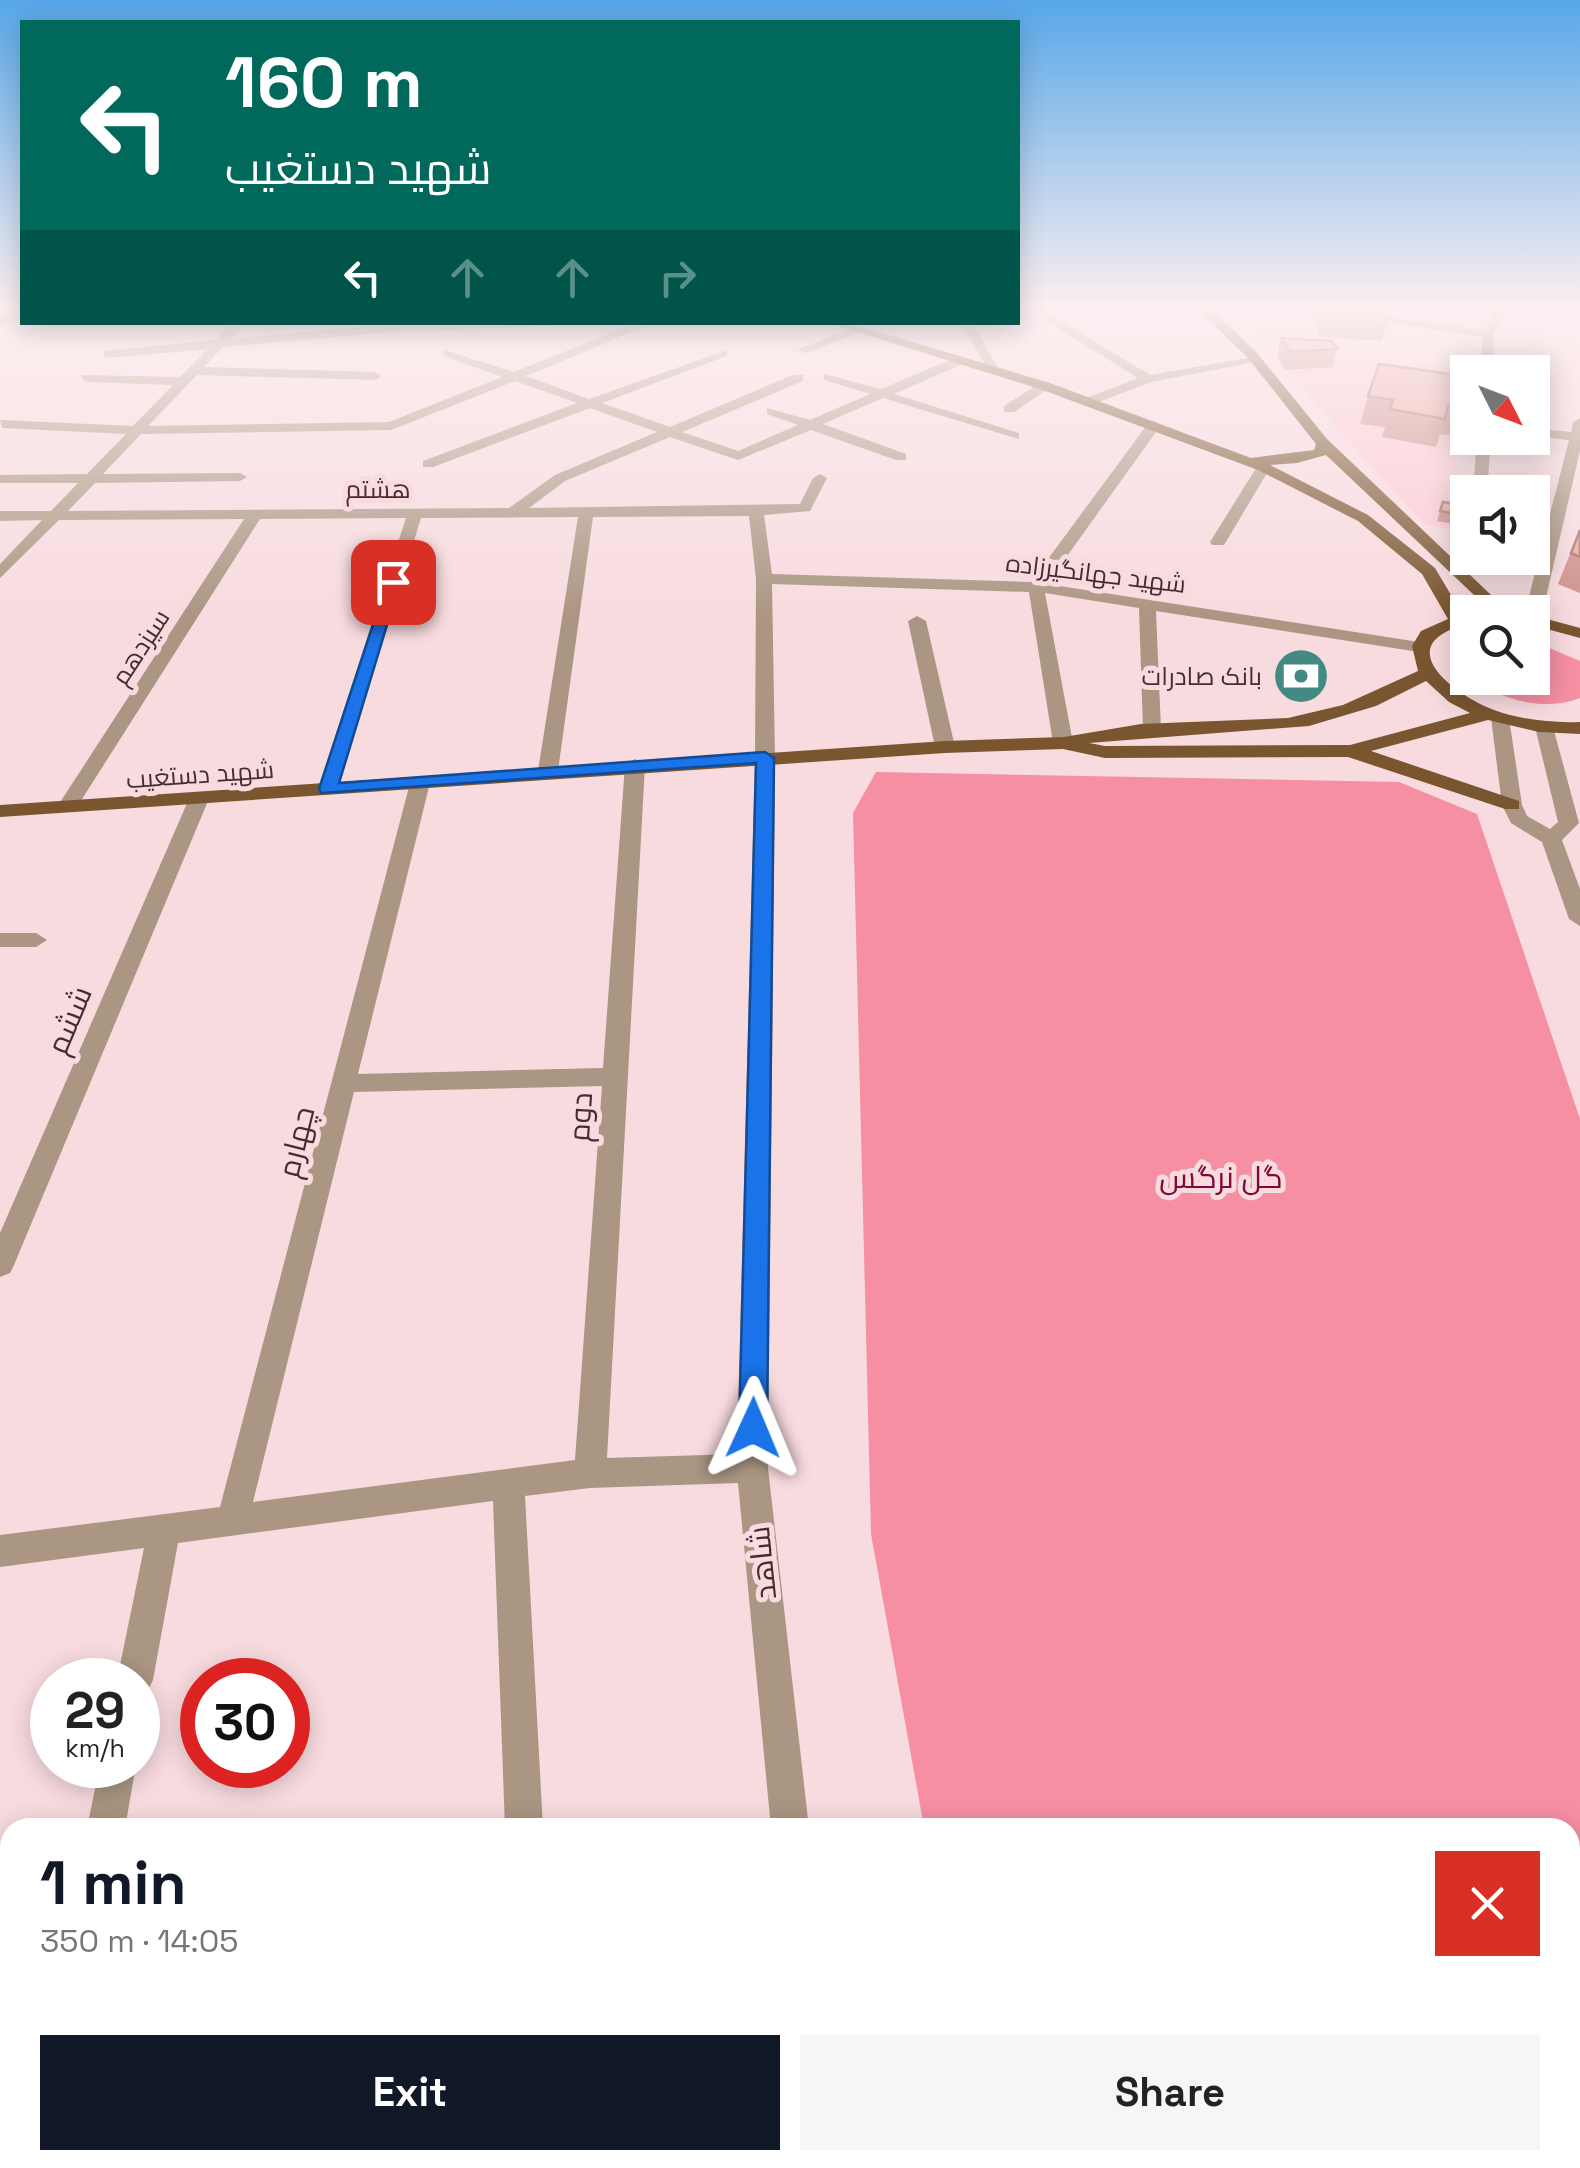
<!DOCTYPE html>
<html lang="en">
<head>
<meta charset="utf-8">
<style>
  :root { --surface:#fff; --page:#f6f6f6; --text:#222; --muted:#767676; --accent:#111827 }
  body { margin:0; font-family:"Space Grotesk",Cairo,sans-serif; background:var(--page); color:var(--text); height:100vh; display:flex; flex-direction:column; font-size:38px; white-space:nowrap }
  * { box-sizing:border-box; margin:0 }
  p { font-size:32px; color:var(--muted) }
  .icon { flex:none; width:55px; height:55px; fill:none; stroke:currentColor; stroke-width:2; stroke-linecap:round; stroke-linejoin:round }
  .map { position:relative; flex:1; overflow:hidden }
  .side { position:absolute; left:0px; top:1818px; width:1580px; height:352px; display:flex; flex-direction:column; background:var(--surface); border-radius:30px 30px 0 0; box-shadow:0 5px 25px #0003 }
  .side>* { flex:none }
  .top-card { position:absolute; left:20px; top:20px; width:1000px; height:305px; border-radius:0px; box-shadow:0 5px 25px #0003; background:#00695c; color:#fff; overflow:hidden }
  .needle { width:65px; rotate:132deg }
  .buttons { position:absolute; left:1450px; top:355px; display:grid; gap:20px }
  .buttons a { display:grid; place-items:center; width:100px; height:100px; border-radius:0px; background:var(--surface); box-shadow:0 5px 25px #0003; font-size:50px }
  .speed { position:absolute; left:30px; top:1658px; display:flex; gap:20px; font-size:50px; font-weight:700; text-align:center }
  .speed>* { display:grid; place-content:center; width:130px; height:130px; border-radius:50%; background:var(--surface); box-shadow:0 5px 25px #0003; line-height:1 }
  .speed small { font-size:25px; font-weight:400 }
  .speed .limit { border:15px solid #d22; background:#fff; color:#111 }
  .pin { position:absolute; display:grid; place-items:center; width:85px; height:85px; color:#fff; margin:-42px; border-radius:20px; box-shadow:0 5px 15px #0006 }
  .me { position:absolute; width:110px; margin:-55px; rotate:1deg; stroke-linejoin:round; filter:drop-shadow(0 0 8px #0008) }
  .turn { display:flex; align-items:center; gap:35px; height:210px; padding:0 40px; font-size:45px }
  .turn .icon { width:130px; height:130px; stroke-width:2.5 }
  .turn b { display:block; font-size:70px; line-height:85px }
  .lanes { display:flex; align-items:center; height:95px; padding:0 40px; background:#0003; justify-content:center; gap:50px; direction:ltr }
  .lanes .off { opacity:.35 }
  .round { display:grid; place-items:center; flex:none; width:105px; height:105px; border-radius:0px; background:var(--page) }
  .summary { display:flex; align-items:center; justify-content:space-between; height:170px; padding:0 40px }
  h1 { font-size:60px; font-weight:700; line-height:75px; color:var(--accent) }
  .action { display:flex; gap:20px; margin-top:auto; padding:20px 40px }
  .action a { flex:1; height:115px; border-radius:0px; background:var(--accent); color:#fff; font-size:40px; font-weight:700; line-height:115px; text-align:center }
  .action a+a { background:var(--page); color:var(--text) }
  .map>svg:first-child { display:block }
  .built { fill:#fcccd4 }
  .green { fill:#f68fa4 }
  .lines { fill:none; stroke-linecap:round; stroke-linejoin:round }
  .minor { fill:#aa9682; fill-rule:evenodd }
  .major { fill:#795630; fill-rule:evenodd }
  .wall { fill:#cd918a }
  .building { fill:#eea9a0; stroke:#a77670; stroke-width:2.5 }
  .route { fill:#1a73e8; stroke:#114b97; stroke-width:2.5 }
  .labels { text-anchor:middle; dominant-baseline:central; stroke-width:10; stroke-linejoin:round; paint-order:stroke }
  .far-street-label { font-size:25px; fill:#472b30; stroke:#f8dbdf }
  .far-poi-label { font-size:25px; fill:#472b30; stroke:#f8dbdf; text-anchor:end }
  .street-label { font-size:30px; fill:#472b30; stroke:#f8dbdf }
  .park-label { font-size:30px; fill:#820737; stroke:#f8dbdf }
</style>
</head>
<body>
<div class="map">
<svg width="1580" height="2168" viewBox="0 0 1580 2168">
  <rect width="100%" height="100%" fill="#f8dbdf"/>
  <g class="built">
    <polygon points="1235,310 1310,310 1316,337 1266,336"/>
    <polygon points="1277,356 1456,367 1457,531 1424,524 1285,370"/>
  </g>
  <g class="green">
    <path d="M1533,641L1580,661V698C1545,712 1500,700 1471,678H1532Z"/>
    <polygon points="876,772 1399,782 1477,814 1580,1119 1580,2168 984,2168 983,2160 1570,2160 1570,1828 924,1827 871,1534 853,813"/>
  </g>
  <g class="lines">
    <g class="minor">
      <polygon points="17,310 22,310 22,317 0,328 0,319"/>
      <polygon points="1029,310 1043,310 1150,375 1254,357 1260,361 1151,382 1089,406 1084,405 1084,399 1138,378"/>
      <polygon points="1496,310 1508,310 1494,334 1493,372 1481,372 1482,337 1369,319 1375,315 1484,330"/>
      <path d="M233,322H246L231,339L380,325L633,322L380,333L223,347L204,367L375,372L381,376L375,380L197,375L148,426L389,422L502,377L444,356V350L514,372L638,322H656L526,376L589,399L727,350V356L602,403L670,427L793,375H803V381L682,432L738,451L798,425L767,414V408L810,420L870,394L824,380V374L881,389L957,357H965V363L894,394L1019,433V439L883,398L823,424L906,454V460H896L811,430L738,460L670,437L565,481L529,508L800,504L813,478L820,474L827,478L810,511L764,515L772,574L1031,582L1149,422L1154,421L1161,425L1047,584L1419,642L1428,647L1419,652L1156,611L1161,730L1152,736L1143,730L1139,608L1045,593L1073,743L1063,749L1053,743L1029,592L772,584L775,758L768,1468L809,1828H771L738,1483L590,1488L525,1496L543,1828H505L493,1501L178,1543L153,1680L147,1692L138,1697V1680H117L144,1548L0,1567V1535L220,1507L410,783L420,777L430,783L358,1074L603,1068L625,765L635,759L645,765L607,1458L737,1454L755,758L756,579L749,516L593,517L558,771L548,777L538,771L578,517L421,518L338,789L328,795L318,789L406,518L260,519L77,807L74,811H60L57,807L244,519L59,520L0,578V564L42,520L0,521V511H51L78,483H0V475L87,474L126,434L2,428L0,420L133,426L173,385L87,382L81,378L82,375L180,377L208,349L108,358L104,357V351L216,340ZM515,381L577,403L423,461V467H433L590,408L657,432L555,475L509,508L68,511L95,483L240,481L247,477L240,473L103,474L141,434L391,430ZM602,1086L575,1460L253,1502L354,1092Z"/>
      <polygon points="960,322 972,322 1001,374 991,374"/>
      <polygon points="854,327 864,330 807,353 797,350"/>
      <polygon points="1040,383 1052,386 1014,412 1004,412 1004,406"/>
      <polygon points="1580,418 1580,451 1541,619 1532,624 1532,612 1525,612 1569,440 1532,436 1532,428 1571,432 1573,422"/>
      <polygon points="1477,438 1491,438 1487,492 1473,492"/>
      <polygon points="1258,465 1270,468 1224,545 1212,545 1210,542"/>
      <polygon points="1468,547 1468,558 1472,558 1464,568 1452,568 1452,562"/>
      <polygon points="917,616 926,621 955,747 945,753 935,747 908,621"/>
      <polygon points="1500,712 1509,718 1522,805 1527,816 1550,829 1558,822 1535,727 1544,721 1553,727 1579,823 1562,840 1580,889 1580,926 1569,919 1542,842 1511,823 1502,805 1491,718"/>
      <polygon points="198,795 208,801 14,1265 10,1273 0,1277 0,1233 188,801"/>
      <polygon points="0,933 36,933 47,940 36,947 0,947"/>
      <polygon points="100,1765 136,1765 125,1828 87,1828"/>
      <polygon points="19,2160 63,2160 62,2168 18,2168"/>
      <rect x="519" y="2160" width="44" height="8"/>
      <polygon points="803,2160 847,2160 848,2168 804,2168"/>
    </g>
    <g class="major">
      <path d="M1199,310H1212L1257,353L1327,439L1509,612H1492L1326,455L1297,463L1270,465L1368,515L1435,568L1463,615L1468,614V624C1388,644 1452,694 1494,710C1522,720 1551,723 1580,722V734L1539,732L1488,720L1371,751L1519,801V809H1505L1348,757L1105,758L1063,749L945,753L0,817V805L945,741L1064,737L1141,724L1288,718L1343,705L1418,671L1412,646L1421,631L1448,619L1422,574L1358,521L1258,470L1040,389L825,322H845L1050,383L1251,458L1314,450L1316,444L1248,358ZM1426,681L1449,702L1470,713L1350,745L1105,746L1089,743L1309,726L1376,706Z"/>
      <polygon points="1532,615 1580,628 1580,638 1532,625"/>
    </g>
  </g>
  <g class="wall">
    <polygon points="1313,310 1381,310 1387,324 1382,341 1320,337"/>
    <polygon points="1281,338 1337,349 1332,367 1285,370 1277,356"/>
    <polygon points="1368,396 1459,407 1449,435 1440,434 1436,447 1382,437 1385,427 1360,424"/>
    <polygon points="1443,502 1461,505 1455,524 1437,521"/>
    <polygon points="1580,529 1580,593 1558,584"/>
  </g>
  <g class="building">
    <polygon points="1322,310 1381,310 1387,324 1325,320"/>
    <polygon points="1281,338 1332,341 1337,349 1290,352"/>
    <polygon points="1379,364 1465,376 1459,407 1448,406 1445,419 1390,409 1393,400 1368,396"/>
    <polygon points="1443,502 1461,505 1458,514 1440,511"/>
    <polygon points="1580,530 1580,557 1571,553"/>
  </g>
  <linearGradient id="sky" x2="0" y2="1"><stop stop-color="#57a7e8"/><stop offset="0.5" stop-color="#fceff1"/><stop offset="1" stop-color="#fceff1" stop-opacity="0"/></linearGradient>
  <rect width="1580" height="614" fill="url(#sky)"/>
  <polygon class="route" points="388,579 400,582 339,783 765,752 774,758 767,1428 763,1437 753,1441 743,1437 739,1428 756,763 321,793 319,789"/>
  <defs>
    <g id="bank-disc" transform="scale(2.875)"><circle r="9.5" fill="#438a83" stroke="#f8dbdf"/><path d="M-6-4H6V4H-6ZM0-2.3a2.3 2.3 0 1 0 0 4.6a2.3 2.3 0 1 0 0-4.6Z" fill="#fff"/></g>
  </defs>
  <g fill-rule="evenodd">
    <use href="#bank-disc" x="1301" y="676"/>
  </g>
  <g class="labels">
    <g class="far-street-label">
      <text x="378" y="489">هشتم</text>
      <text transform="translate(1096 573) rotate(7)">شهید جهانگیرزاده</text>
      <text transform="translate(140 647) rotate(-57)">سیزدهم</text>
      <text transform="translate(200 774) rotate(-4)">شهید دستغیب</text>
    </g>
    <g class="far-poi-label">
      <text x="1262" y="676">بانک صادرات</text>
    </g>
    <g class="street-label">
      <text transform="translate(69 1020) rotate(-67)">ششم</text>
      <text transform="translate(580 1117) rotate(-86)">دوم</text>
      <text transform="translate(296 1142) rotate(-76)">چهارم</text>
      <text transform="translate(762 1563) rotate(-96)">شاهد</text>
    </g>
    <g class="park-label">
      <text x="1221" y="1177">گل نرگس</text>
    </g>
  </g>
</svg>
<div class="buttons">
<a><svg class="needle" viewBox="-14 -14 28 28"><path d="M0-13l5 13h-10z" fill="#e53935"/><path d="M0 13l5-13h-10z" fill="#767676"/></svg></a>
<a><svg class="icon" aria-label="sound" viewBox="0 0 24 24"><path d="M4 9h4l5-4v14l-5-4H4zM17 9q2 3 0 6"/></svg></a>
<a><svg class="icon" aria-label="search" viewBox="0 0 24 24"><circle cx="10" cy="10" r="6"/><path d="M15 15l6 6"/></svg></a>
</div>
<div class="speed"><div>29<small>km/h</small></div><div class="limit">30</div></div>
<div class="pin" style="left:393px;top:582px;background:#d93025"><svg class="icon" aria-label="arrive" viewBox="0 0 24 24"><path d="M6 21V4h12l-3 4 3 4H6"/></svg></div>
<svg class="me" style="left:753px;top:1428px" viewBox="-20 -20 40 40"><path d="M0-17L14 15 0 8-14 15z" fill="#1a73e8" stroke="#fff" stroke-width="4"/></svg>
<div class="top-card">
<div class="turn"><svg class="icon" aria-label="left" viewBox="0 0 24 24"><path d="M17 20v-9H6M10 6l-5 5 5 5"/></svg><div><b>160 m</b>شهید دستغیب</div></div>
<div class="lanes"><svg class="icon" aria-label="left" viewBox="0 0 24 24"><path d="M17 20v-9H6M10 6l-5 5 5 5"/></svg><svg class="icon off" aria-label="ahead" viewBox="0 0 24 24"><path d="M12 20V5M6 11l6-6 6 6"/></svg><svg class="icon off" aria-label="ahead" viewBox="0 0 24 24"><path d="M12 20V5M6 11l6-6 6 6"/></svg><svg class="icon off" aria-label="right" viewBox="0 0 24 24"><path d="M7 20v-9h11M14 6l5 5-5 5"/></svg></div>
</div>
<section class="side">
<div class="summary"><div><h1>1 min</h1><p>350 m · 14:05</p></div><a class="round" style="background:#d93025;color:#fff"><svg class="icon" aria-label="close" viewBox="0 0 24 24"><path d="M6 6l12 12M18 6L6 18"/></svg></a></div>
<div class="action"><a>Exit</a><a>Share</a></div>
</section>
</div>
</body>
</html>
